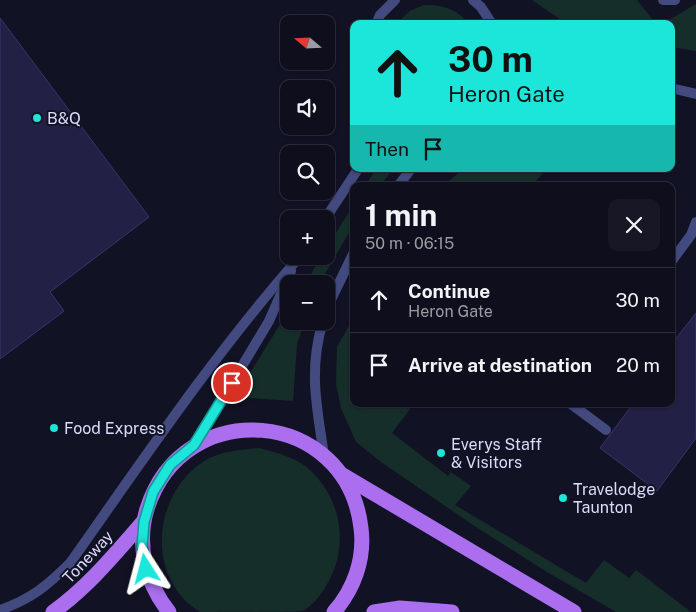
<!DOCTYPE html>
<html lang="en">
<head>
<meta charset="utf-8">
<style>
  :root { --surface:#0e0e1c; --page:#171725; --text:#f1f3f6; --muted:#9b9ca3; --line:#2e2e3b }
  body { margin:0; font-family:"Public Sans",sans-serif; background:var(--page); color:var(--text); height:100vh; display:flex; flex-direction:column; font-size:19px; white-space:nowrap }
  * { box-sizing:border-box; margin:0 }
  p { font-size:16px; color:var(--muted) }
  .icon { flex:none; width:28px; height:28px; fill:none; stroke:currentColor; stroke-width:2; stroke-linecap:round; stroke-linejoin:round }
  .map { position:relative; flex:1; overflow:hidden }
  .sheet { position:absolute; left:350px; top:182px; width:325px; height:225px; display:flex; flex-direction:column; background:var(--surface); border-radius:10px; box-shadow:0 1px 4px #0004,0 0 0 1px var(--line) }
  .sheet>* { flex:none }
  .banner { position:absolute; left:350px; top:20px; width:325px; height:152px; border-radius:10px; box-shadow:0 1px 4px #0004,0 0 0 1px var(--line); background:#1ce5d9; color:#111; overflow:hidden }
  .needle { width:32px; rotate:289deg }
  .tools { position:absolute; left:280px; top:15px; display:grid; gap:10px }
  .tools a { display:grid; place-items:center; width:55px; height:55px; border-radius:10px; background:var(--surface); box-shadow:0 1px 4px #0004,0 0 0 1px var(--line); font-size:25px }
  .pin { position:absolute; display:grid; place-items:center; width:42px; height:42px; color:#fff; margin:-21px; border:2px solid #fff; border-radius:50%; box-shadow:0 1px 5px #0007 }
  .me { position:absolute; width:55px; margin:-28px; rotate:351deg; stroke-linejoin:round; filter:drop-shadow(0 0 4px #0008) }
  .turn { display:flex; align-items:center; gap:18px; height:105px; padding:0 15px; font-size:22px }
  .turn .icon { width:65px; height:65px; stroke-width:2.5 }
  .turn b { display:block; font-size:35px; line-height:42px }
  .then { display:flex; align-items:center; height:48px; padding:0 15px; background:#0003; gap:10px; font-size:19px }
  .round { display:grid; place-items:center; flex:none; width:52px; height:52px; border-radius:10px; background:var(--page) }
  .summary { display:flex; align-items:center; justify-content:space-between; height:85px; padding:0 15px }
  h1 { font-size:30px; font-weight:700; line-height:38px }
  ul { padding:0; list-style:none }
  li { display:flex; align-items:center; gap:15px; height:65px; padding:0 15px; border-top:1px solid var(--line) }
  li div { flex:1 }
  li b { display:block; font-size:19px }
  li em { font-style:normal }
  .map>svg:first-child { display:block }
  .green { fill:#162e2a }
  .building { fill:#222044; stroke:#37356d }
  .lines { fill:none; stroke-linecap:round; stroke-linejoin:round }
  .lane { stroke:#424a7f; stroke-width:10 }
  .street { stroke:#424a7f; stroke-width:10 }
  .primary { stroke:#aa6eee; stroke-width:15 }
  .route-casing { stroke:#12958d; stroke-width:12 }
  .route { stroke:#1ce5d9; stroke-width:9 }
  .poi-dot { fill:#1ce5d9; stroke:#121225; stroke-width:2 }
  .labels { text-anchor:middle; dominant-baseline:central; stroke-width:4; stroke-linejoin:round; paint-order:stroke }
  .poi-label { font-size:16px; fill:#dadcfb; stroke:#121225; text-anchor:start }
  .street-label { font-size:16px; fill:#dadcfb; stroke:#121225 }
</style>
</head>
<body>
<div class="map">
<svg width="696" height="612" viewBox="0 0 696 612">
  <rect width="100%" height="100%" fill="#121225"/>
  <g class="green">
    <polygon points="532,0 637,0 656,24 567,24"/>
    <polygon points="696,4 696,51 671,47 671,24 662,24"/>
    <path d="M424,5C442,4 457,9 469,24H396L410,11Z"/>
    <polygon points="376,169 393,169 380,186 365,186"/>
    <polygon points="463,169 546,169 532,186 443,186"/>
    <polygon points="354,204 354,224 319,284 305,284 322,256 326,256 326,249"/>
    <polygon points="289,310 289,321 305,321 297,344 293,401 235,397"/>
    <polygon points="354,317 354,404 402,404 410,409 392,433 448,476 451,472 471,486 455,505 586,583 604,560 629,578 636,570 691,612 616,612 547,572 476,527 381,462 356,442 341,408 336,384 337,347"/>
    <path d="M259,448C277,453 297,457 311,471C343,502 349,548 326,586C320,596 313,605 303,611C297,612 215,612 200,612C145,578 152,495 204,461C221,451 240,450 259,448Z"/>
  </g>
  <g class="building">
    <polygon points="0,18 149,217 50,292 64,311 0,359"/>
    <polygon points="696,313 696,438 657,491 600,448 633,404 671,404 671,345"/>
  </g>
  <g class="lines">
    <g class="lane">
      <polyline points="663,0 675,0"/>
      <polyline points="671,262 691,235 696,222"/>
      <polyline points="571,404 606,430"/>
    </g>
    <g class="street">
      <polyline points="473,0 481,7 492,24"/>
      <polyline points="376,24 380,15 395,0"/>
      <polyline points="671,88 696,94"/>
      <polyline points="398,186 411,169"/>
      <polyline points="325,219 358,169"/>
      <polyline points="326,310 354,252"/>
      <path d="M323,321C308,371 317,406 324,456"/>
      <polyline points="195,445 269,321 291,271"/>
      <path d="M0,610C31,599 47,586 70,563C143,460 213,356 296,261"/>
    </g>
    <g class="primary">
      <polyline points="341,474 574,612"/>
      <path d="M53,612C88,587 115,554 143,522"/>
      <path d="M169,612C146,583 136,545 147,509C183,394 347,408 361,528C365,559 354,589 334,612"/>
      <polyline points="374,612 400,608 452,612"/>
    </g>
  </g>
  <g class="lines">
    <g class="route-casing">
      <polyline id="route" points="146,569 142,546 144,522 153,492 170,465 194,445 232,383"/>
    </g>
    <use href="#route" class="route"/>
  </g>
  <g class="poi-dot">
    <circle cx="37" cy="118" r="5"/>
    <circle cx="54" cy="428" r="5"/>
    <circle cx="441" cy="453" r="5"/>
    <circle cx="563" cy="498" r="5"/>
  </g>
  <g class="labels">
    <g class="poi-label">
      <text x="47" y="118">B&amp;Q</text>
      <text x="64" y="428">Food Express</text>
      <text x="451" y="444">Everys Staff<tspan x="451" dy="18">&amp; Visitors</tspan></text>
      <text x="573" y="489">Travelodge<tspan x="573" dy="18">Taunton</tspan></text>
    </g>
    <g class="street-label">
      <text transform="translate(88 557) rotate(-47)">Toneway</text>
    </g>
  </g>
</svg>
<div class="tools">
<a><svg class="needle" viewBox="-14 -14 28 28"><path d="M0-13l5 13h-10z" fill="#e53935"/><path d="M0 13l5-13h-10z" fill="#9b9ca3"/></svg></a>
<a><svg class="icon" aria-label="sound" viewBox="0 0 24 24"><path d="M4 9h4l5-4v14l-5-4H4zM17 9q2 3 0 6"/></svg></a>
<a><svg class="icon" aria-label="search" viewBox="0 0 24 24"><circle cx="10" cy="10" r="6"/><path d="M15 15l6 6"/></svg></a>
<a>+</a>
<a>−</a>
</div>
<div class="pin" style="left:232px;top:383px;background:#d93025"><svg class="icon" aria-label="arrive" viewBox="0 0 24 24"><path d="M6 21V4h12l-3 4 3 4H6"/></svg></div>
<svg class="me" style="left:146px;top:569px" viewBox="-20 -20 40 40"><path d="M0-17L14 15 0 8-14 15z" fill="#1ce5d9" stroke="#fff" stroke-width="4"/></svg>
<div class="banner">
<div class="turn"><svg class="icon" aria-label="ahead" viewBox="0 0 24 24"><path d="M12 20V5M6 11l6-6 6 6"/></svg><div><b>30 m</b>Heron Gate</div></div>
<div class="then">Then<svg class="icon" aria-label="arrive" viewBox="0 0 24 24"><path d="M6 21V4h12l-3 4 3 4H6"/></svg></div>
</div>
<section class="sheet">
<div class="summary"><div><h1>1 min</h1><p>50 m · 06:15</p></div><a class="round"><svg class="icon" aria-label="close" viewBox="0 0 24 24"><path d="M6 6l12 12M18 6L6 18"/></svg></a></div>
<ul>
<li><svg class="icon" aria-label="ahead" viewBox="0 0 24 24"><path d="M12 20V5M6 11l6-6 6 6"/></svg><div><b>Continue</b><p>Heron Gate</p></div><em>30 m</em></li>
<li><svg class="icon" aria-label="arrive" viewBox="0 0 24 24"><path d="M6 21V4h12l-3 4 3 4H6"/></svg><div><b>Arrive at destination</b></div><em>20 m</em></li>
</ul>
</section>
</div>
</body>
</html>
